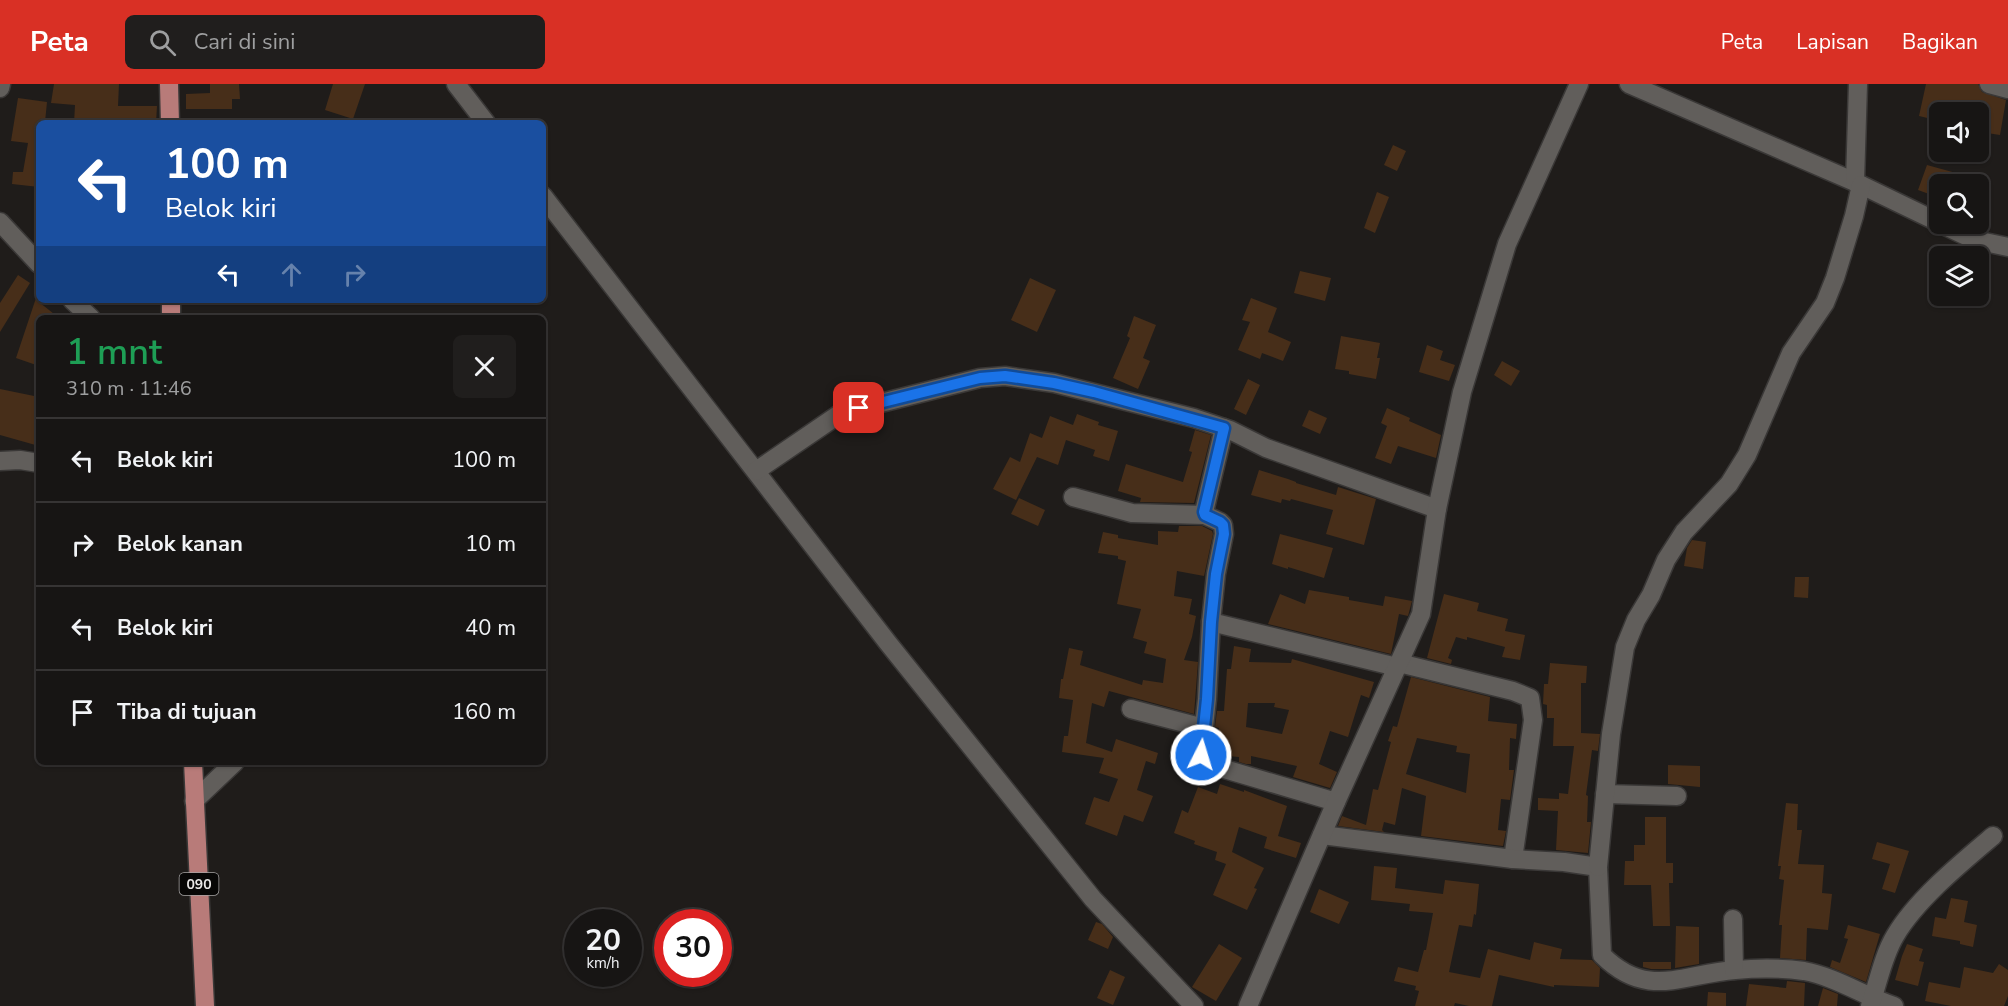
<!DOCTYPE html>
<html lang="id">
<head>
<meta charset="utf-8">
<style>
  :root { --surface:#171514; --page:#201e1d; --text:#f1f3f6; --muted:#9e9fa0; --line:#363434; --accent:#d93025 }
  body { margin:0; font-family:"Nunito Sans",sans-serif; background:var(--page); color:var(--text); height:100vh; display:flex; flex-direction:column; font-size:22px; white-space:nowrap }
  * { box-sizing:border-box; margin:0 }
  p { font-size:20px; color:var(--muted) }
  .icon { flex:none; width:33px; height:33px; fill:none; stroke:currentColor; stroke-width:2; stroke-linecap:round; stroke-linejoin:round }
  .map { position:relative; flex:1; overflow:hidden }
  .drawer { position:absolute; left:36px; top:231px; width:510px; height:450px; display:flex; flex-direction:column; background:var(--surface); border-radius:9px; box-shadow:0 2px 4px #0004,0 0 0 2px var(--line) }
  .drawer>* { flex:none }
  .banner { position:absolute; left:36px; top:36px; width:510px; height:183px; border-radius:9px; box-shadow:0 2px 4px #0004,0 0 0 2px var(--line); background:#1a4fa0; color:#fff; overflow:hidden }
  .buttons { position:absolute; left:1929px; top:18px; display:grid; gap:12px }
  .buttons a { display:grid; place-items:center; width:60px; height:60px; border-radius:9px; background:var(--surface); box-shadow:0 2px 4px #0004,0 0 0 2px var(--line); font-size:30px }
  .speed { position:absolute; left:564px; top:825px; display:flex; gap:12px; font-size:30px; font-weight:700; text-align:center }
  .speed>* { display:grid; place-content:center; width:78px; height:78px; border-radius:50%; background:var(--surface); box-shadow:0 2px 4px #0004,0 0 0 2px var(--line); line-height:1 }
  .speed small { font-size:15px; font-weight:400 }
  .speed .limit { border:9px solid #d22; background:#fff; color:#111 }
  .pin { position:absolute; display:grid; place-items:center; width:51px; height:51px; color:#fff; margin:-26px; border-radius:12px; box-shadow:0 3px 9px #0006 }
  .me { position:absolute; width:66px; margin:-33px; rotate:5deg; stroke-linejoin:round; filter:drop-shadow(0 0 4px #0008) }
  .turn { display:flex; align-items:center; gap:21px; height:126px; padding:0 30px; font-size:27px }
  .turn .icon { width:78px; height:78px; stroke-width:2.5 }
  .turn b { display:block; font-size:42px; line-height:51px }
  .lanes { display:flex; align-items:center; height:57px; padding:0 30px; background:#0003; justify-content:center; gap:30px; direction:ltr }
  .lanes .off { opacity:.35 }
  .round { display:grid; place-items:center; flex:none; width:63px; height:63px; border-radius:9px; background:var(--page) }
  .headline { display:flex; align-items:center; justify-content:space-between; height:102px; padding:0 30px }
  h1 { font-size:36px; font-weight:600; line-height:45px; color:#1e9e55 }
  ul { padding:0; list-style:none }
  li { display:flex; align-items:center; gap:18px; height:84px; padding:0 30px; border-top:2px solid var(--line) }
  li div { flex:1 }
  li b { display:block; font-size:22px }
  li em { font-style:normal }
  header { display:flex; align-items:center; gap:36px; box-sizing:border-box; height:84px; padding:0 30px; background:var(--accent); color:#fff }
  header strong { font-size:28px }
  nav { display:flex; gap:33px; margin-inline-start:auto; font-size:21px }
  .search { width:420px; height:54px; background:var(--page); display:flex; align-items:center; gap:15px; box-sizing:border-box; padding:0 21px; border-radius:9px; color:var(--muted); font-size:22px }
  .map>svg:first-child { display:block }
  .building { fill:#472e19; fill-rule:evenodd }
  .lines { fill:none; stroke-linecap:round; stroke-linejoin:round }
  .minor-casing { stroke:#3a3837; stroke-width:21 }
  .major-casing { stroke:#3a3837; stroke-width:21 }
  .minor { stroke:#615e5b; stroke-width:18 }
  .major { stroke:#b87b79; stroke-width:18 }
  .route-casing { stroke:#114b97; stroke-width:15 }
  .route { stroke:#1a73e8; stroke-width:10 }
  .labels { text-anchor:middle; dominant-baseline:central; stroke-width:4.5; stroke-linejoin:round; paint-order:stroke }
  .shield { fill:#080706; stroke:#a6a4a4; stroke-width:1.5 }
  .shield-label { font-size:14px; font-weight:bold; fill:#eae8e7 }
</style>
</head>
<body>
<header>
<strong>Peta</strong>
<div class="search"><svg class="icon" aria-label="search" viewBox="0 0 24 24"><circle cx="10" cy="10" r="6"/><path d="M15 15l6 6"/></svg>Cari di sini</div>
<nav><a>Peta</a><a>Lapisan</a><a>Bagikan</a></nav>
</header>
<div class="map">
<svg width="2008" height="922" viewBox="0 0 2008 922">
  <rect width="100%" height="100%" fill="#1f1c1a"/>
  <g class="building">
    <polygon points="54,0 119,0 118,22 157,22 156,39 74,39 75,21 51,19"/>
    <polygon points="210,0 239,0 240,15 232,15 232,25 186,25 186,10 210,9"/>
    <polygon points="333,0 365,0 353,35 325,26"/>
    <polygon points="1926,0 1978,0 1982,8 2006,16 2000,51 1987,49 1987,47 1978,45 1978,28 1940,28 1940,37 1919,32"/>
    <polygon points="18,14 47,18 45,38 39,38 39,103 12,100 13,88 23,88 28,59 11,57"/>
    <polygon points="1393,61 1406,67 1397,87 1384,81"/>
    <polygon points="1927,81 1985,97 1985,100 1940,100 1940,114 1918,106"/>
    <polygon points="1377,108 1389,113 1375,149 1364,144"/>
    <polygon points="1300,187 1331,194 1325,217 1294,209"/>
    <polygon points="18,191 30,199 0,248 0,219"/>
    <polygon points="1030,194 1056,206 1037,248 1011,236"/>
    <polygon points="37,211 39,211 39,218 59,234 39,234 39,282 16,274"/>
    <polygon points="1251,214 1277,224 1268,248 1291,258 1283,277 1262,269 1260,275 1238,266 1250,238 1242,236"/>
    <polygon points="1134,232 1156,241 1143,274 1150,277 1138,305 1113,294 1130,254 1127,252"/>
    <polygon points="1341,252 1380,259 1377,274 1380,274 1376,295 1349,290 1349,287 1335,285"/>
    <polygon points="1427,261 1443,267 1440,276 1455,281 1449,297 1419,288"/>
    <polygon points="1502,277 1520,287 1511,302 1494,291"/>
    <polygon points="1248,295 1260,301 1246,331 1234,325"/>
    <polygon points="0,305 39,313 39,362 0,351"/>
    <polygon points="1387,324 1410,334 1409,337 1441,351 1436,374 1398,362 1391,380 1375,374 1387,342 1381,339"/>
    <polygon points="1309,326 1327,334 1320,350 1302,342"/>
    <polygon points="1077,330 1099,338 1098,341 1118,347 1109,377 1093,372 1095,366 1066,356 1058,381 1037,373 1016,416 993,405 1010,373 1020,378 1030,349 1042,354 1050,332 1073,341"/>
    <polygon points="1195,346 1211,351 1194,419 1140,418 1141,414 1118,407 1126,380 1183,398 1192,368 1189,367"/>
    <polygon points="1259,386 1288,395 1296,398 1296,399 1336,411 1338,403 1376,415 1364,461 1326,450 1333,426 1291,415 1290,417 1282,415 1281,419 1251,411"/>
    <polygon points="1019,414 1045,426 1038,442 1011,430"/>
    <polygon points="1179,442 1202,442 1212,447 1213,450 1204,492 1177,487 1174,512 1192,515 1189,530 1196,532 1192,553 1184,576 1198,578 1194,630 1109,607 1104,623 1092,619 1086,659 1112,668 1116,655 1158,669 1155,680 1146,677 1137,706 1153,712 1143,738 1124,731 1117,752 1085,740 1094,713 1109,718 1118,695 1099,689 1104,674 1062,668 1064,652 1068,652 1073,616 1059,614 1061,595 1063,595 1069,564 1083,567 1080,581 1142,601 1143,596 1163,599 1166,575 1144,569 1147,558 1133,554 1141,525 1117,520 1126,477 1118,475 1118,472 1098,469 1103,448 1118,451 1118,454 1158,461 1158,447 1178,448"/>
    <polygon points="1280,450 1333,464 1324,494 1288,483 1288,485 1272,480"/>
    <polygon points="1692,456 1706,458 1703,485 1684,482 1687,464"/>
    <polygon points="1795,493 1809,493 1808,514 1794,513"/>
    <polygon points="1309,506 1349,513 1349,516 1383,522 1385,512 1412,517 1408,532 1399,530 1391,570 1268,540 1280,510 1305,520"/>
    <polygon points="1444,510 1479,519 1477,527 1508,535 1505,547 1525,551 1520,576 1502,573 1505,563 1467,553 1467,556 1456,553 1448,574 1452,576 1451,580 1427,574"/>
    <path d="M1234,562L1251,565L1249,578L1291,579L1292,575L1374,598L1369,614L1361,611L1348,653L1330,647L1319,680L1337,688L1330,704L1293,693L1297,682L1251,672V680H1246L1239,678V673L1216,671L1219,644L1215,643L1217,627H1224L1227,585H1231ZM1248,619H1275L1274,623L1289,626L1282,650L1246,643Z"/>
    <polygon points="1550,579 1587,582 1586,599 1581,599 1581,649 1600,650 1598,667 1592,666 1586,711 1588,712 1587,738 1591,738 1588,769 1556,766 1558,727 1538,726 1538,714 1559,715 1559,709 1568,710 1574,662 1553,662 1554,634 1547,634 1547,621 1543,620 1544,600 1548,600"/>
    <path d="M1411,593L1490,613L1488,637L1517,640L1516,655L1510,654L1509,686H1514L1510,716L1501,715L1498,746L1506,747L1503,762L1421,752L1426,712L1402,704L1395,741L1384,738L1382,746L1384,748L1338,742L1342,732L1366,741L1373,705L1378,706L1391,658L1388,657L1393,642L1397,643ZM1417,654L1457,662L1456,668L1470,670L1466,709L1406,690Z"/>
    <polygon points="1668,681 1700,682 1700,703 1668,700"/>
    <polygon points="1220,700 1244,708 1244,706 1287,722 1278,752 1301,759 1296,774 1264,764 1267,753 1239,743 1232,768 1264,784 1254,804 1257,805 1247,826 1213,811 1226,780 1215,776 1217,768 1194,760 1195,757 1174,749 1182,726 1188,729 1198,703 1217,710"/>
    <polygon points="1786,719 1798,720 1797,746 1802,746 1798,780 1824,781 1822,809 1832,810 1828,846 1807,844 1806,876 1780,874 1782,841 1779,841 1784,796 1779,795 1781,782 1778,782"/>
    <polygon points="1645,733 1666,733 1666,779 1673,779 1673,799 1669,799 1670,842 1653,842 1651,801 1624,801 1625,777 1634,777 1634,761 1645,761"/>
    <polygon points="1877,758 1909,767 1895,809 1882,805 1890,780 1872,775"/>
    <polygon points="1374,782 1397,784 1395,804 1443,810 1445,796 1479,800 1476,831 1474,830 1472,843 1459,841 1449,888 1480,894 1488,865 1530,876 1534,858 1562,865 1560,875 1592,876 1600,884 1599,903 1554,901 1554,903 1499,891 1492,922 1469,922 1455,919 1454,922 1415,922 1419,907 1415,906 1416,902 1394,897 1398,883 1418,888 1424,866 1426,866 1433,829 1409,827 1410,820 1371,816"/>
    <polygon points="1319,805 1349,818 1339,840 1310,828"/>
    <polygon points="1951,814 1968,817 1964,838 1977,841 1973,863 1960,860 1960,857 1932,852 1935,833 1946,835"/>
    <polygon points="1096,838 1102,840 1113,853 1108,865 1088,856"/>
    <polygon points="1848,841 1880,850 1866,898 1830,883 1832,876 1840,879 1848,855 1844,854"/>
    <polygon points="1676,842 1699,843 1699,880 1675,884"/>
    <polygon points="1219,860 1242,874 1216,917 1192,903"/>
    <polygon points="1907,860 1923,865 1919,877 1924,878 1918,902 1895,896 1902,872"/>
    <polygon points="1643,878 1671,878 1671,885 1651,885 1643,883"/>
    <polygon points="1999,880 2008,886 2008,912 2004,922 1951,922 1925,917 1929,898 1960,904 1964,883 1993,889"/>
    <polygon points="1110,886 1125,893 1113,921 1097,914"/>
    <polygon points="1787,897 1805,899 1804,922 1746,922 1749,900 1786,904"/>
    <polygon points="1823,904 1838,910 1837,922 1818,922"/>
    <polygon points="1708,908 1726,909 1726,922 1707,922"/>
  </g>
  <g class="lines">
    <g class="minor-casing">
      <g id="minor">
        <polyline points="456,0 486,39"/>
        <polyline points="1629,0 1855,98 1940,139"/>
        <polyline points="1989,0 2008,5"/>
        <polyline points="0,4 1,0"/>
        <polyline points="1855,98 1858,0"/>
        <polyline points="543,112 888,559 1093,815 1194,922"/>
        <polyline points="0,138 39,180"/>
        <polyline points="1941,140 1975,156 2008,163"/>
        <polyline points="72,216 91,234"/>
        <polyline points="1224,344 1204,428 1205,431 1220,438 1223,441 1224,450 1216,490 1211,538 1207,615 1201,671 1211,681 1336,718"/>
        <polyline points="0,377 20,376 39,379"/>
        <polyline points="756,387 841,329 980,294 1005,292 1054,299 1194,334 1230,346 1266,364 1437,425"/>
        <polyline points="1073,413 1132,429 1205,431"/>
        <polyline points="1211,538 1397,583"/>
        <polyline points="1399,579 1513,607 1530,614 1533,636 1513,775"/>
        <polyline points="1131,625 1204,644"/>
        <polyline points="1605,710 1677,712"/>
        <polyline points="194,717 235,678"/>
        <path d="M1322,751L1513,775L1564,778L1598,783L1602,871C1647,916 1682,890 1735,886C1757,884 1783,884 1804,887C1836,893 1864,912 1894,922"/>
        <polyline points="1598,783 1611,650 1625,563 1636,536 1651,511 1666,476 1684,448 1729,400 1747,371 1791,269 1825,219 1835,194 1854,132 1861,101"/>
        <polyline points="1733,835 1734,886"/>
        <polyline points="1248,922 1336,718 1421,530 1437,425 1462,308 1507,160 1579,0"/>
        <path d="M1870,922C1878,899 1883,872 1895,852C1916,816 1961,779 1993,752"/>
      </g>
    </g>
    <g class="major-casing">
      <g id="major">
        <polyline points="169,0 170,39"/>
        <polyline points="171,216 171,234"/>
        <polyline points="193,678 205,922"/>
      </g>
    </g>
    <use href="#minor" class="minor"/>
    <use href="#major" class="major"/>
  </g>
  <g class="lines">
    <g class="route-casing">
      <polyline id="route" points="859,324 980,294 1005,292 1054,299 1094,308 1224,344 1204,428 1205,431 1220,438 1223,441 1224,450 1216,490 1211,538 1207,615 1201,671"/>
    </g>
    <use href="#route" class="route"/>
  </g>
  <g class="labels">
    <rect class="shield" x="179.5" y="789" width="39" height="22" rx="4.5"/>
    <g class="shield-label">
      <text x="199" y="800">090</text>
    </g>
  </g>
</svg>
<div class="buttons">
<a><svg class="icon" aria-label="sound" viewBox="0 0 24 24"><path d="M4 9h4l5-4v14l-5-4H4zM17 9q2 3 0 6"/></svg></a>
<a><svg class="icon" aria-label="search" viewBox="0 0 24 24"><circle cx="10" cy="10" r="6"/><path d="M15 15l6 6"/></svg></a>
<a><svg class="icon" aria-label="layers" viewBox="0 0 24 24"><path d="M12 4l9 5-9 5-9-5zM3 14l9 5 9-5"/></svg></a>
</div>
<div class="speed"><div>20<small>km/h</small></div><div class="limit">30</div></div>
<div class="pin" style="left:859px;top:324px;background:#d93025"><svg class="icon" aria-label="arrive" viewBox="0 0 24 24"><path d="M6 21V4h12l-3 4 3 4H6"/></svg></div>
<svg class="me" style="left:1201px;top:671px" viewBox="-20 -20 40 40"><circle r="17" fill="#1a73e8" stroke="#fff" stroke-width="3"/><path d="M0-11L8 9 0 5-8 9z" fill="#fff"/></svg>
<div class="banner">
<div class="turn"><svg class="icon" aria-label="left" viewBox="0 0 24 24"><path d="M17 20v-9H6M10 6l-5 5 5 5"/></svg><div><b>100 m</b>Belok kiri</div></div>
<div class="lanes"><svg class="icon" aria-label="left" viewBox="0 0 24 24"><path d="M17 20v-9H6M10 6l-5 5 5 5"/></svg><svg class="icon off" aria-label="ahead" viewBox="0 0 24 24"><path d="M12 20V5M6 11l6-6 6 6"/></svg><svg class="icon off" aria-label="right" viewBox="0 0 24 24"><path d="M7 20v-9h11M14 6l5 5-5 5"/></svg></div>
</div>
<section class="drawer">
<div class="headline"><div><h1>1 mnt</h1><p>310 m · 11:46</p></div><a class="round"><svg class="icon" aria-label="close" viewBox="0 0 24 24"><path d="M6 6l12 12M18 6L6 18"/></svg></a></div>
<ul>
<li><svg class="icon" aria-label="left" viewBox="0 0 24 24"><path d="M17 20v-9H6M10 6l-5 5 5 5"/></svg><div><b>Belok kiri</b></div><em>100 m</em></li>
<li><svg class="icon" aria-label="right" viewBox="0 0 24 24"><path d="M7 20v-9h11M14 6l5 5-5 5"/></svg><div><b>Belok kanan</b></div><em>10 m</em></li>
<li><svg class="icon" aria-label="left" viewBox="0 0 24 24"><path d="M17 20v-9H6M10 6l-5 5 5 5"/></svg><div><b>Belok kiri</b></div><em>40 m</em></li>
<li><svg class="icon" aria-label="arrive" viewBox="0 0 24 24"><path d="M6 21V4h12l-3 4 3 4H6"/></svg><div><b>Tiba di tujuan</b></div><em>160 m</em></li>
</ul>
</section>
</div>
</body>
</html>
